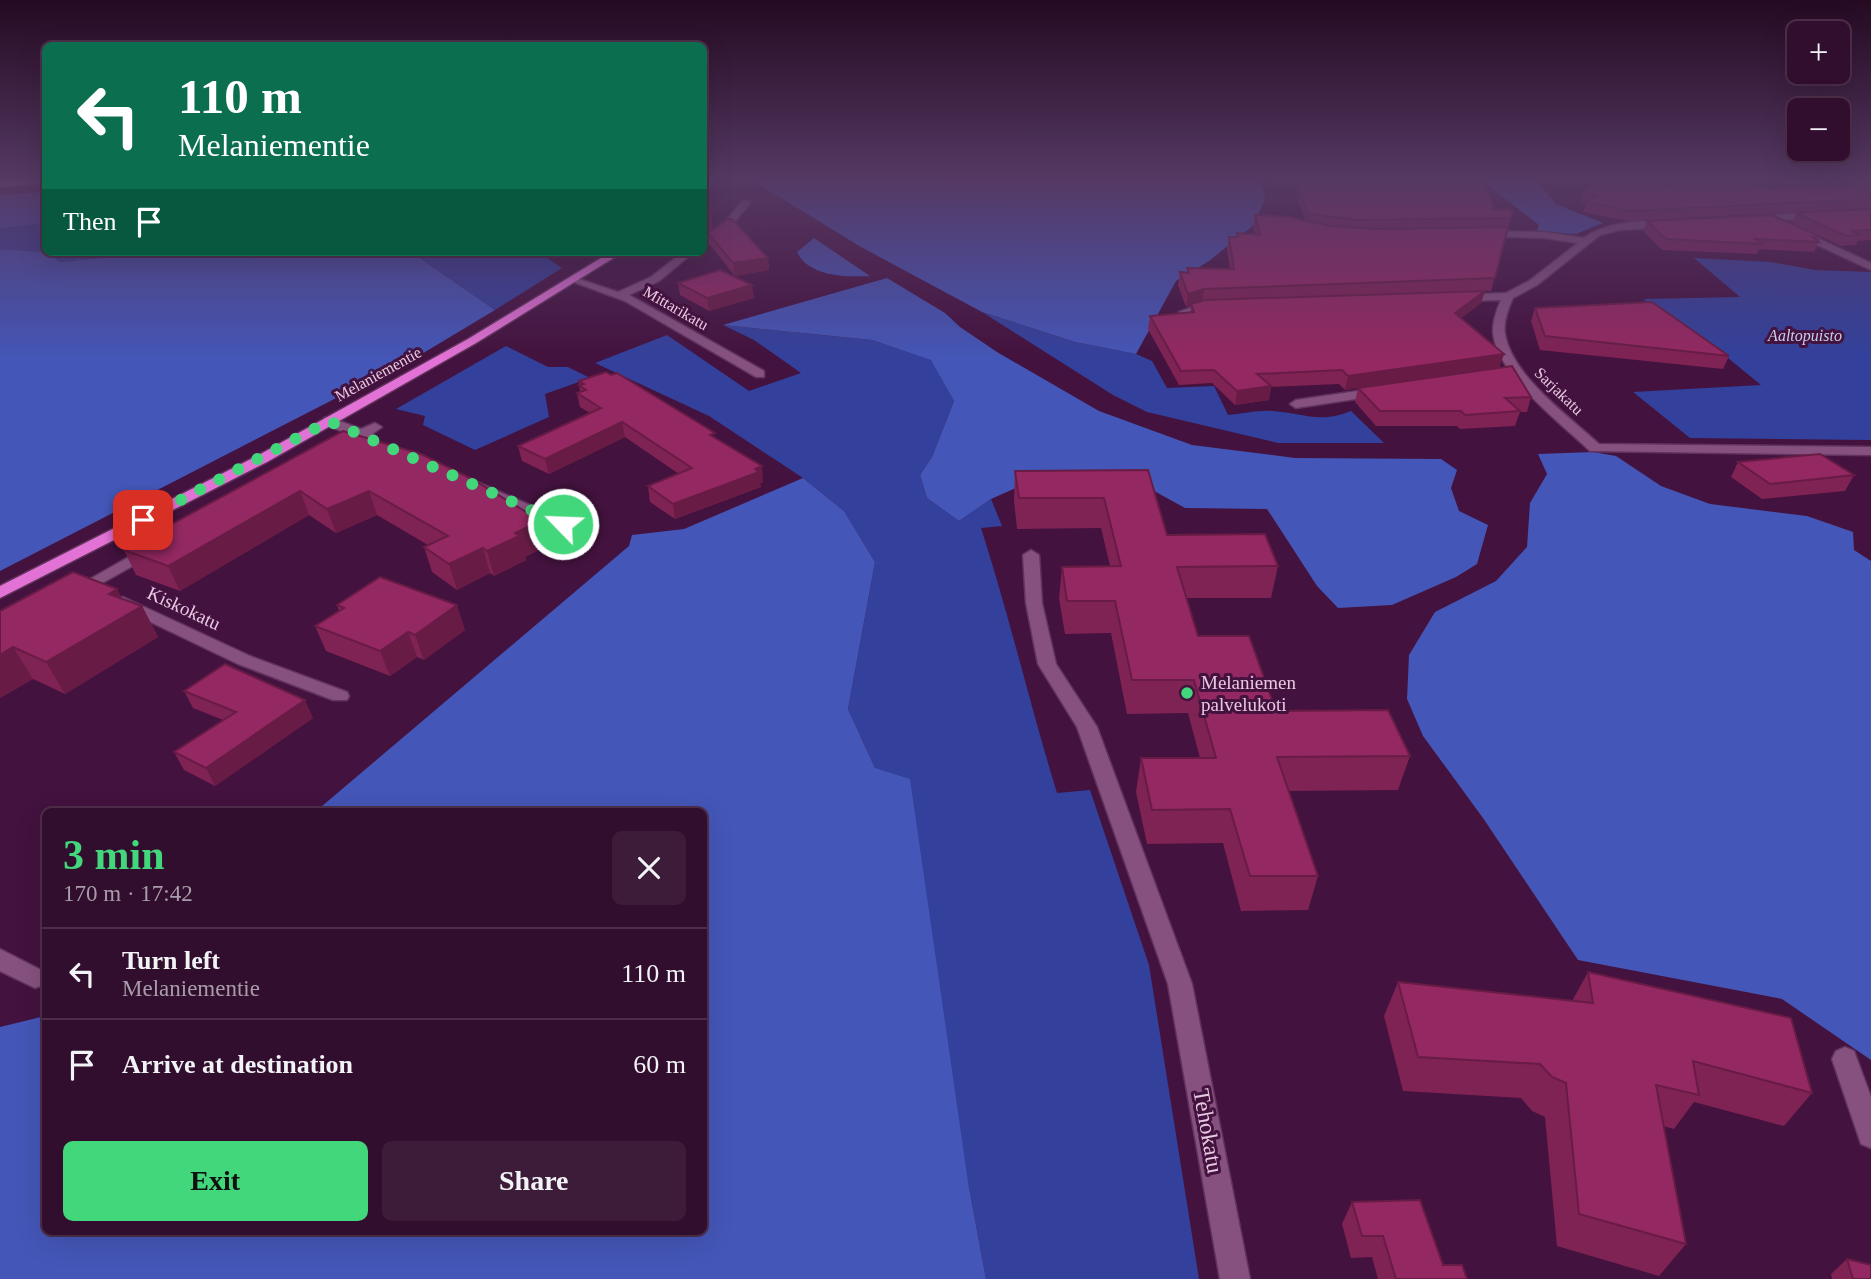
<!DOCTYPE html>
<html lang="en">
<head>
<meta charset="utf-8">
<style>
  :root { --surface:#320e2e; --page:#3d1c3a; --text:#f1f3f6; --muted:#a89caa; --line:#4d2e4a; --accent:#43d77b }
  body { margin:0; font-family:Georgia,serif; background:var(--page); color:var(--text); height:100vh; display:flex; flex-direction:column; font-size:26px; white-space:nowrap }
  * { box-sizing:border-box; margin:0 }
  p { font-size:23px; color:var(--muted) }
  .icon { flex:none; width:38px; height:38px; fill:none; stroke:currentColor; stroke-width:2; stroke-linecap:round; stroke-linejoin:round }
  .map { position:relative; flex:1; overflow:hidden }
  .details { position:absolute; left:42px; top:808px; width:665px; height:427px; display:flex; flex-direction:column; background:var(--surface); border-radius:10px; box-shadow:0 7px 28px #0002,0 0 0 2px var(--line) }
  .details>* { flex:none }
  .top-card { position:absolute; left:42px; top:42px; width:665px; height:214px; border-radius:10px; box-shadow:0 7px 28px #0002,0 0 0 2px var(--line); background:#0b6e4f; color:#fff; overflow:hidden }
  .buttons { position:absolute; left:1787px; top:21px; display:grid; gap:14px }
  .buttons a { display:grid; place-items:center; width:63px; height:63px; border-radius:10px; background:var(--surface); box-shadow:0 7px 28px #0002,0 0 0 2px var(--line); font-size:35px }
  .pin { position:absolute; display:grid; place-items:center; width:60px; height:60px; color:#fff; margin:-30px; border-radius:14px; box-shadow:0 4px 10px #0006 }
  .me { position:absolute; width:77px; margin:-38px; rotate:294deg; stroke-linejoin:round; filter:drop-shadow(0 0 5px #0008) }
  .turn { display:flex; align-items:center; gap:24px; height:147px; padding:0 21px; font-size:32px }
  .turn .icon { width:91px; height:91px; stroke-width:2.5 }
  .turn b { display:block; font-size:49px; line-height:60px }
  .then { display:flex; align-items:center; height:66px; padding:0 21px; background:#0003; gap:14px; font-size:26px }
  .round { display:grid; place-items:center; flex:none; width:74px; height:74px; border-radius:10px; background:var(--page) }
  .overview { display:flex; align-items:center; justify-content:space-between; height:119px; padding:0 21px }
  h1 { font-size:42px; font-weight:800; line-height:52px; color:var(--accent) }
  .cta { display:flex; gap:14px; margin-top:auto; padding:14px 21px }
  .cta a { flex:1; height:80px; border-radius:10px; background:var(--accent); color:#111; font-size:28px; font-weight:800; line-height:80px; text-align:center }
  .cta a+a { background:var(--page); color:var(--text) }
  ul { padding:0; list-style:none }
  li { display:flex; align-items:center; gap:21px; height:91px; padding:0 21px; border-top:2px solid var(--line) }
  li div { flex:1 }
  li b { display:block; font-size:26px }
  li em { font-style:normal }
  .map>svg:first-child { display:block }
  .green { fill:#33419c }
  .forest { fill:#4456b7 }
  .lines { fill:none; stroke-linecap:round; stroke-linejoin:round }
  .minor-casing { stroke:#61335c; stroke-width:3 }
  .major-casing { stroke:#61335c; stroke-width:3 }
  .highway-casing { stroke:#61335c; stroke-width:3 }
  .minor { fill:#86517f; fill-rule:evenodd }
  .major { fill:#e272d5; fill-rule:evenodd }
  .highway { fill:#f88eeb; fill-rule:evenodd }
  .wall { fill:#7f2254 }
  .shaded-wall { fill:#681c45 }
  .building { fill:#942862; stroke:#681c45; stroke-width:2 }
  .route { stroke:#43d77b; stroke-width:12; stroke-dasharray:0 21.6 }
  .poi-dot { fill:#43d77b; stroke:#43123e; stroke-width:2.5 }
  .labels { text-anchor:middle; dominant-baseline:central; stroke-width:6; stroke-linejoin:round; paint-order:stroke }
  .far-street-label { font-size:16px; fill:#e8c9e3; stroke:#43123e }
  .far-park-label { font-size:16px; font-style:italic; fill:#c7cfe9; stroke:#43123e }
  .street-label { font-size:19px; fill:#e8c9e3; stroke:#43123e }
  .poi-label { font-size:19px; fill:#e8c9e3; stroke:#43123e; text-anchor:start }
  .near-street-label { font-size:23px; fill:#e8c9e3; stroke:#43123e }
</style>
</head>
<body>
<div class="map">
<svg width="1871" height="1279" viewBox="0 0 1871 1279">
  <rect width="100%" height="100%" fill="#43123e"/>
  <g class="green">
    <polygon points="45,223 46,252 124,252 110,257 60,262 46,252 0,249 0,229"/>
    <polygon points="411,252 538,252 562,268 495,310"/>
    <polygon points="1694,258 1771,262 1815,270 1871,272 1871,440 1690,438 1633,392 1761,385 1706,340 1643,299 1740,297"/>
    <path d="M982,312L1075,342L1136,354L1152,361L1167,388L1214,386L1228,415C1242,414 1258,410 1273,411C1303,413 1319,424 1351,411L1384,443H1278L1147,412L1113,395Z"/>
    <path d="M723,325L872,340L932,360L954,401L932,457L920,475L927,498L959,521L991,499L1002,526L981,528C1009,615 1030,705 1057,793L1090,790L1149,965L1199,1279H986L968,1182L875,768L848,709L875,562L844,511L803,478L709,416L595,363L667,335L749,391L801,373L754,340Z"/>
    <polygon points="506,346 548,367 568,367 590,378 545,394 549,417 475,450 423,425 425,416 396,409"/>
  </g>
  <g class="forest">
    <polygon points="752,180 1261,181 1265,198 1254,225 1209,261 1176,281 1136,354 1075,342 982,312 861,247"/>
    <polygon points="1479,180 1536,180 1556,204 1603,223 1576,234 1537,231 1539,225 1490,187"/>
    <polygon points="45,192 45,223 0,229 0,195"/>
    <path d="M814,238L870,276C846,277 809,277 797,252Z"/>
    <polygon points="0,249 46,252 60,262 110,257 124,252 411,252 495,310 420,355 0,571"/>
    <polygon points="887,278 945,313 960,327 997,352 1099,411 1192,445 1295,458 1441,459 1457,470 1451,488 1459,511 1488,525 1477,564 1456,577 1392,605 1338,608 1317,586 1267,509 1185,508 1145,486 1034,480 991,499 959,521 927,498 920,475 932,457 954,401 931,360 872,340 723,325"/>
    <polygon points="1593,452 1616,456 1661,486 1710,504 1807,516 1853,532 1854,550 1871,561 1871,1060 1782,999 1578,960 1483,818 1423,736 1407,699 1409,655 1435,612 1496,581 1527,547 1530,503 1547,474 1538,454"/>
    <polygon points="803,478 844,511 875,562 848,709 875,768 910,779 968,1182 986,1279 0,1279 0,1027 45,1016 46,1232 704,1232 704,812 315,812 629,546 632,535 684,529"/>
  </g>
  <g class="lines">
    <g class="minor-casing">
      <g id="minor">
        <polygon points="1768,180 1791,180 1871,192 1871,198"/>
        <polygon points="743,200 751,202 732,225 704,246 704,239 726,221"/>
        <polygon points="1818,212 1823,215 1821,217 1755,222 1750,219 1755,216"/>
        <path d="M1670,222L1672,224L1667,227L1620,230L1600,235L1537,285L1513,298C1508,309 1503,322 1505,334C1512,376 1569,416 1599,444L1871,447V455L1590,451C1561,423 1495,374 1493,331C1493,320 1497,309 1501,300L1462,301L1457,298L1462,295L1506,293L1529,281L1578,243L1544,238L1483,236L1478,233L1480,231L1544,232L1584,238C1605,222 1644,219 1670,222Z"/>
        <polygon points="1794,230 1800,230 1871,263 1871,270 1794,234"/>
        <polygon points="683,252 694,252 659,281 629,295 764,371 764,377 756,377 625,301 568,280 573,277 618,292 651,277"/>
        <polygon points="1214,303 1218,304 1218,308 1185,315 1179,312 1198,305"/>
        <polygon points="1378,388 1384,392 1382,395 1296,408 1290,404 1296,400"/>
        <polygon points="329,417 361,429 375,423 382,427 372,434 375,437 373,440 362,440 339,451 334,450 334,444 351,435 324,424 324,418"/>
        <polygon points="477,482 578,526 581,529 578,532 568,532 472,489 470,486"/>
        <polygon points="148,546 154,548 156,551 154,554 97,586 102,591 100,595 88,595 76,587"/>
        <polygon points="1031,550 1039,555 1042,603 1056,664 1097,727 1192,984 1250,1279 1220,1279 1168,984 1077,727 1038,664 1026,603 1023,555"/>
        <polygon points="123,597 250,656 347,692 349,696 347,700 333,700 238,664 117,606 115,602 117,598"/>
        <polygon points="0,949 43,971 43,985 35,988 0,971"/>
        <polygon points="1845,1047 1854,1051 1871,1097 1871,1148 1861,1144 1832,1059 1836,1051"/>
      </g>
    </g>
    <g class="major-casing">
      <g id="major">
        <polygon points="707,180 717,180 704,191 704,184"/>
        <polygon points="611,252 623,252 476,343 267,462 0,598 0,586 257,456 468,339"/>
      </g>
    </g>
    <g class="highway-casing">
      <polygon id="highway" points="46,180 45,183 0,187 0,181"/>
    </g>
    <use href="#minor" class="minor"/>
    <use href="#major" class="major"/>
    <use href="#highway" class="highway"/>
  </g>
  <g class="wall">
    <polygon points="1296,180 1483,180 1494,209 1513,210 1491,291 1485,291 1481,303 1461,318 1504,354 1499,368 1531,397 1527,412 1520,412 1515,426 1460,429 1457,426 1376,426 1355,402 1358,388 1345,390 1339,384 1271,387 1269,400 1235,405 1212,383 1179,385 1148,329 1150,316 1190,313 1191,305 1186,307 1178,285 1180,272 1187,272 1187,268 1230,269 1227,249 1229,237 1237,237 1237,233 1255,234 1253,227 1255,215 1305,220 1297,199 1299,191 1296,184"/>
    <polygon points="1840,180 1871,180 1871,208 1628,221 1583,212 1586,203 1580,202 1584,193 1669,185 1772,190 1862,189 1855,187"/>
    <polygon points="1871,209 1871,240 1858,241 1856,245 1841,246 1792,223 1796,213"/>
    <polygon points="1647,221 1821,237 1814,252 1759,249 1757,254 1662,250 1643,231"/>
    <polygon points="708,233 768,258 769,270 735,276 710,245"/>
    <polygon points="678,283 754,298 709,311 680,295"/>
    <polygon points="1535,308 1729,356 1723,369 1540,350 1531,321"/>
    <polygon points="579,381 715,437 763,482 760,483 761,487 675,519 650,502 648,486 679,474 625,437 549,474 522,461 518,446 590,413 580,407 577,393 580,392"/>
    <polygon points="343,431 541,521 547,546 525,557 526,560 494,576 490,573 457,590 432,572 424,547 428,545 377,515 336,533 309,515 180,591 136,575 124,550"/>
    <polygon points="1738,462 1854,475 1845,491 1762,499 1731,477"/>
    <polygon points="1148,470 1167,535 1278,566 1271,598 1187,598 1198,636 1276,711 1410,756 1398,790 1289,791 1318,876 1308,910 1241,911 1223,843 1147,844 1136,792 1141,758 1200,758 1188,713 1127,714 1111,633 1065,634 1059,598 1062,567 1110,566 1101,528 1017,529 1014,501 1015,471"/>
    <polygon points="123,599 142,606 158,637 65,694 33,679 0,698 0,611"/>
    <polygon points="337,605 465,630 424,660 417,657 390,676 326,651 315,626 339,611"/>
    <polygon points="184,691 313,718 215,786 184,770 174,752 223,720 193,708"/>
    <polygon points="1588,972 1812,1093 1784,1126 1694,1102 1674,1129 1663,1126 1686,1244 1659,1276 1557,1246 1545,1117 1532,1111 1521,1098 1403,1091 1384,1016 1398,982 1572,1001"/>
    <polygon points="1352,1202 1443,1265 1467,1279 1378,1279 1372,1257 1351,1258 1342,1224"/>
    <polygon points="1847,1259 1871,1279 1832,1279 1831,1274"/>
  </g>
  <g class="shaded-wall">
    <polygon points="711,211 713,229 704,236 704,217"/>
    <polygon points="768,258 769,270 735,276 733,263"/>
    <polygon points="752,285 754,298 709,311 707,298"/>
    <polygon points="1204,289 1202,301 1186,307 1188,294"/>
    <polygon points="1485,291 1481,303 1451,326 1455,313"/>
    <polygon points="1504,354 1499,368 1345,390 1348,376"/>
    <polygon points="1271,386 1269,400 1235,405 1237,391"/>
    <polygon points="622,422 625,437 549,474 545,459"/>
    <polygon points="762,466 763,482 760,483 761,487 675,519 673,504"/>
    <polygon points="300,491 309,515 180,591 168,566"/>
    <polygon points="369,491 377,515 336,533 327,509"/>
    <polygon points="541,521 547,546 525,557 526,560 494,576 487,551 515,533"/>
    <polygon points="483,548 490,573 457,590 449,564"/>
    <polygon points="117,589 130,613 142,606 158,637 65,694 46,662 109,594"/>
    <polygon points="457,605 465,630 424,660 415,635"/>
    <polygon points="408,632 417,657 390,676 380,651"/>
    <polygon points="13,647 33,679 0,698 0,655"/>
    <polygon points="305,700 313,718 215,786 206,768"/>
  </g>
  <g class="building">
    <polygon points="1300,180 1483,180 1494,209 1513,210 1511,218 1356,220 1312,214 1308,213 1299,190 1304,190"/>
    <polygon points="1595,180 1642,180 1669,185 1681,180 1730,180 1772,190 1827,183 1867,190 1871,191 1871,199 1632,211 1586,202 1596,195 1584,193"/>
    <polygon points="1871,209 1871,230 1851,231 1861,235 1846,236 1796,213"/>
    <polygon points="704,211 711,211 704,217"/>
    <polygon points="1255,215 1291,217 1330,226 1377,229 1508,227 1495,278 1204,289 1188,294 1180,272 1189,273 1187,268 1234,269 1229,237 1238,237 1237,233 1260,235"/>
    <polygon points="1772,215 1821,237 1813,237 1819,242 1755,239 1761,244 1666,239 1647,221"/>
    <polygon points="728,219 732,219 768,258 733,263 708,233"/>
    <polygon points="720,270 752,285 707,298 678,283"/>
    <polygon points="1485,291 1455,313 1504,354 1348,376 1342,370 1257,374 1271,386 1237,391 1214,370 1181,371 1150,316 1194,312 1191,304 1205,300"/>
    <polygon points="1652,302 1729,356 1545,336 1535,308"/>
    <polygon points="1512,366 1531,397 1505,398 1520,411 1465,415 1461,411 1380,411 1358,388"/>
    <polygon points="606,372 611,375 617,373 715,433 710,435 762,466 755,469 759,472 673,504 648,486 692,468 622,422 545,459 518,446 601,408 577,393 586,390 579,385 584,384 579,381"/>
    <polygon points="343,431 421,454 472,479 541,521 515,533 519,536 487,551 483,548 449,564 424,547 448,536 369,491 327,509 300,491 168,566 124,550"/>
    <polygon points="1820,454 1854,475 1770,484 1738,462"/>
    <polygon points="1148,470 1167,535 1265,534 1278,566 1177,567 1198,636 1249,636 1276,711 1388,710 1410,756 1277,757 1318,876 1250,876 1230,809 1152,810 1141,758 1216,758 1194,680 1132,680 1115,601 1067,601 1062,567 1121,566 1104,498 1019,498 1015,471"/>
    <polygon points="73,572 117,589 109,594 142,606 46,662 13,647 0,655 0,611"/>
    <polygon points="380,577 457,605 415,635 408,632 380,651 315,626 344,608 337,605"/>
    <polygon points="225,664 305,700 206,768 174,752 236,712 184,691"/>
    <polygon points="1588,972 1791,1018 1812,1093 1693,1061 1699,1095 1656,1085 1686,1244 1579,1214 1566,1083 1552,1077 1540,1064 1418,1057 1398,982 1593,1003"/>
    <polygon points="1420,1200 1443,1265 1462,1265 1467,1279 1396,1279 1383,1236 1362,1236 1352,1202"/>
    <polygon points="1847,1259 1871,1265 1871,1279 1853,1279"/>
  </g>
  <linearGradient id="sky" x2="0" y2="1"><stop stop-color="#250a22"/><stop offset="0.5" stop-color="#553963"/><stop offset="1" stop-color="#553963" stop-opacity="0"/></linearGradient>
  <rect width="1871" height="359" fill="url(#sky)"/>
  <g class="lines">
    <polyline class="route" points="143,520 329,421 563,524"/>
  </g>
  <circle class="poi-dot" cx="1187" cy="693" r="7"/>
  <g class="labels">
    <g class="far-street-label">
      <text transform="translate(676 308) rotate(30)">Mittarikatu</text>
      <text transform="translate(378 374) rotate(-29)">Melaniementie</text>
      <text transform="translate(1559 391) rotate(44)">Sarjakatu</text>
    </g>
    <g class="far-park-label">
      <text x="1805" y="335">Aaltopuisto</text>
    </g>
    <g class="street-label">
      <text transform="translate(184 608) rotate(25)">Kiskokatu</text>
    </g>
    <g class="poi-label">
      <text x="1201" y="682">Melaniemen<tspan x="1201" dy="22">palvelukoti</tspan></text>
    </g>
    <g class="near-street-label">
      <text transform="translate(1208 1131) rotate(80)">Tehokatu</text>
    </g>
  </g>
</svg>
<div class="buttons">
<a>+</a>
<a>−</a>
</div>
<div class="pin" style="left:143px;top:520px;background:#d93025"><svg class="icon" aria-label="arrive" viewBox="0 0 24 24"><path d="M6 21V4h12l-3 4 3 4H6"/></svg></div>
<svg class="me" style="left:563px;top:524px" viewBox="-20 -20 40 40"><circle r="17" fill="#43d77b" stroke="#fff" stroke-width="3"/><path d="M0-11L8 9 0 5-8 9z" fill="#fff"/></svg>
<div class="top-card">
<div class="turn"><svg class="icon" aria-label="left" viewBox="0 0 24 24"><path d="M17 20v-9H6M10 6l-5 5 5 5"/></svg><div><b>110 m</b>Melaniementie</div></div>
<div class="then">Then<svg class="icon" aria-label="arrive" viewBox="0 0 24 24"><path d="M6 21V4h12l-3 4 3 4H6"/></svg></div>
</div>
<section class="details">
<div class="overview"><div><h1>3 min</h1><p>170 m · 17:42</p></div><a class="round"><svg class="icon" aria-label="close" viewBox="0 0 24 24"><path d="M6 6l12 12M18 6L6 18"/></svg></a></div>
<ul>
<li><svg class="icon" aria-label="left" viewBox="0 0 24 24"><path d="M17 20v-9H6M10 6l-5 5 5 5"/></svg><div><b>Turn left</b><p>Melaniementie</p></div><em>110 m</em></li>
<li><svg class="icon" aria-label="arrive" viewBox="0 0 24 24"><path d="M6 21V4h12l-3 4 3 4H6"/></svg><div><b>Arrive at destination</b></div><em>60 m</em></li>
</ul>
<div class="cta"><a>Exit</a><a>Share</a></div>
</section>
</div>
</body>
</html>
